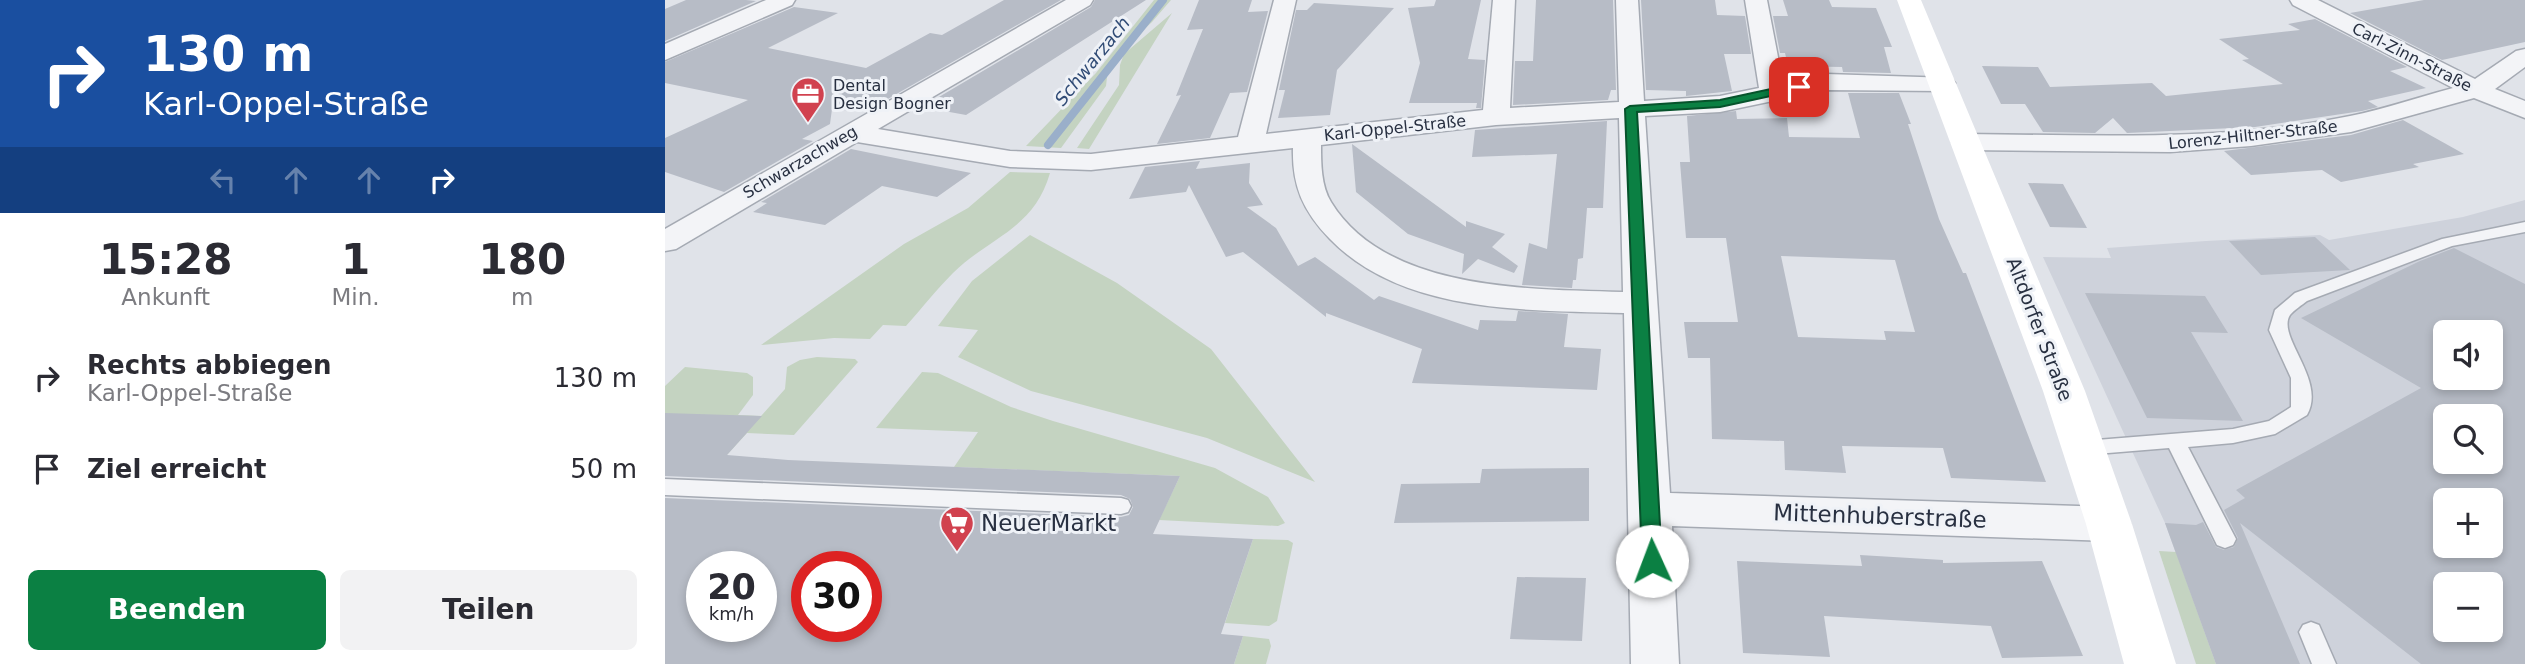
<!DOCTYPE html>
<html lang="de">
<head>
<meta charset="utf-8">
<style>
  :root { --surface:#fff; --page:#f2f2f3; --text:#2b2b33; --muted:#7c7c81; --accent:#0b8043 }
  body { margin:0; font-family:"DejaVu Sans",sans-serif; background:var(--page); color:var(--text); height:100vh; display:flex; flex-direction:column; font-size:26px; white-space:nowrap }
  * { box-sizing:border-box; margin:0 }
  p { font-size:23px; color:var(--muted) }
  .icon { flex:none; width:38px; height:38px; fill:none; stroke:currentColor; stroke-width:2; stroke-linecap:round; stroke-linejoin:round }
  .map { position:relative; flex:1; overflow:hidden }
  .sheet { display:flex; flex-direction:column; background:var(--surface); width:665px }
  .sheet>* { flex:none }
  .hud { background:#1a4fa0; color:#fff; overflow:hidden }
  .fabs { position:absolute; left:1768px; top:320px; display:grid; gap:14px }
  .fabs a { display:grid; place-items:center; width:70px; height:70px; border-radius:10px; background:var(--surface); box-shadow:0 4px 10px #0003; font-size:35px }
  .speed { position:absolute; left:21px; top:551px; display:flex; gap:14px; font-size:35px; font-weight:700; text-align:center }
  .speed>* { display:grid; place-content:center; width:91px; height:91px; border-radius:50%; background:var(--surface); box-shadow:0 4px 10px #0003; line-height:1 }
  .speed small { font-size:18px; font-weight:400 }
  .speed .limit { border:10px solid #d22; background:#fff; color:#111 }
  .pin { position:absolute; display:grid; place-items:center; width:60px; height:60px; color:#fff; margin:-30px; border-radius:14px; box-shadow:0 4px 10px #0006 }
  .me { position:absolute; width:77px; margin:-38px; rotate:358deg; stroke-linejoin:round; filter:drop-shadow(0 0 5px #0008) }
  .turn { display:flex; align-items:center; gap:24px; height:147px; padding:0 28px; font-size:32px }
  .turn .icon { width:91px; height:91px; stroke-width:2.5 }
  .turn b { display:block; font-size:49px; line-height:60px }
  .lanes { display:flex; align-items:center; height:66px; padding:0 28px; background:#0003; justify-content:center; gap:35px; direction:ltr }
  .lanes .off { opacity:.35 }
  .eta { display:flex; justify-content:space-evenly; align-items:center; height:119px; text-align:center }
  .eta b { font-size:42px; font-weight:600; line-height:49px }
  .primary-button { display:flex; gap:14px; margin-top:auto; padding:14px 28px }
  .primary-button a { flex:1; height:80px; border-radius:10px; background:var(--accent); color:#fff; font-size:28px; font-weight:600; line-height:80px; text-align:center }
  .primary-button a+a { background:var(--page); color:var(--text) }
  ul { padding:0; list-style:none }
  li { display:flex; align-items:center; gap:21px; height:91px; padding:0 28px }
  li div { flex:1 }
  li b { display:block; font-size:26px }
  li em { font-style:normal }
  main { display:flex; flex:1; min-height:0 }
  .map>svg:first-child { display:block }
  .built { fill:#ced2db; fill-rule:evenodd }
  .green { fill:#c4d3c1 }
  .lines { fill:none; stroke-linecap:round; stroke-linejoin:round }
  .stream { stroke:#9aafca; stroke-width:8 }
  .building { fill:#b7bcc6; fill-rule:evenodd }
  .service-casing { stroke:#a5aab3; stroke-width:3 }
  .minor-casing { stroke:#a5aab3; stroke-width:3 }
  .service { fill:#f3f4f7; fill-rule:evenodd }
  .minor { fill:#f3f4f7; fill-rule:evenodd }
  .secondary { fill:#fff; fill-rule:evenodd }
  .route { fill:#0b8043; stroke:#07532c; stroke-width:2 }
  .labels { text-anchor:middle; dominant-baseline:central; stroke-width:6; stroke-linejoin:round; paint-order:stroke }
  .far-street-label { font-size:16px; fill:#283041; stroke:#eff2f7 }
  .far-poi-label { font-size:16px; fill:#283041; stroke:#eff2f7; text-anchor:start }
  .far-water-label { font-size:18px; font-style:italic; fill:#314c76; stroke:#eff2f7 }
  .street-label { font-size:19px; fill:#283041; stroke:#eff2f7 }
  .near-street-label { font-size:23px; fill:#283041; stroke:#eff2f7 }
  .near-poi-label { font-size:23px; fill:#283041; stroke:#eff2f7; text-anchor:start }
</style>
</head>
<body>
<main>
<section class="sheet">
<div class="hud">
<div class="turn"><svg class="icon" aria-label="right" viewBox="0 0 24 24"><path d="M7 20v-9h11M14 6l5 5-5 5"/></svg><div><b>130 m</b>Karl-Oppel-Straße</div></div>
<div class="lanes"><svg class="icon off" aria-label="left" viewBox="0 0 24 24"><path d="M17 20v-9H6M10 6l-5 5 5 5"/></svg><svg class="icon off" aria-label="ahead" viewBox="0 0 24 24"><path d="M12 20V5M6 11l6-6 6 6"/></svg><svg class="icon off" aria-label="ahead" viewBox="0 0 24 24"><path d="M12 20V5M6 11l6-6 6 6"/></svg><svg class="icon" aria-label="right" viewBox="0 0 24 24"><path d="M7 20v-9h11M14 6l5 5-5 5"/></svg></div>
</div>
<div class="eta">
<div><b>15:28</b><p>Ankunft</p></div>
<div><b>1</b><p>Min.</p></div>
<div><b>180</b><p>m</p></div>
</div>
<ul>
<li><svg class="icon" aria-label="right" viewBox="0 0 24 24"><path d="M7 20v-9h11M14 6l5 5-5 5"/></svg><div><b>Rechts abbiegen</b><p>Karl-Oppel-Straße</p></div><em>130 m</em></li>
<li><svg class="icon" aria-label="arrive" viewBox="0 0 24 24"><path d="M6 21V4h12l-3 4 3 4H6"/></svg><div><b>Ziel erreicht</b></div><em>50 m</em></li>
</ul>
<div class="primary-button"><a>Beenden</a><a>Teilen</a></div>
</section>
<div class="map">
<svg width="1860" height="664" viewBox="0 0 1860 664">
  <rect width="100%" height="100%" fill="#e0e3e9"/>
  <path class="built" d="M1860,200V664H1551L1500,523L1378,257L1446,258L1442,248L1541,241L1655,235L1664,240L1798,217ZM1780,332H1825V378H1780ZM1780,416H1825V462H1780ZM1780,500H1825V546H1780ZM1780,584H1825V630H1780Z"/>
  <g class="green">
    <polygon points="489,0 506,0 487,22 449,57 443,69 441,86 396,148 361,146 431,73"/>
    <polygon points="507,13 424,149 412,148 454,85 455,65 459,54"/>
    <path d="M345,172L385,173C369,229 326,236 288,273C272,289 257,308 241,326L218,325L205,339L169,338L96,345L239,244L303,208Z"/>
    <polygon points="365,235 452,283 546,349 650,482 542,438 366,391 293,357 313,330 273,326 307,281"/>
    <polygon points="152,357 190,359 193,362 129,435 82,433 60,457 0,455 0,386 20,367 82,373 88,377 88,395 73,415 96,416 120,389 122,367 135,360"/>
    <polygon points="257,372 273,373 346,407 388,421 550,468 603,497 620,523 613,526 494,520 515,476 289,467 313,432 211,428"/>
    <polygon points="588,539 623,540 628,543 612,621 604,626 560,623"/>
    <polygon points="1494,551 1511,552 1551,664 1531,664"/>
    <polygon points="578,636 604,639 606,646 601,664 569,664"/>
  </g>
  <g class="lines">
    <polyline class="stream" points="383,145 498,0"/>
  </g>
  <g class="building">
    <polygon points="21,0 81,0 91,1 0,41 0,9"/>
    <polygon points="339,0 396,0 221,100 213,99 189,111 167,109 165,124 137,139 148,141 59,192 0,172 0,138 83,100 0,83 0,62 129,7 173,13 103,48 201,68 265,33 277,35"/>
    <polygon points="430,0 481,0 301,115 257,107 426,7"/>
    <polygon points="534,0 587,0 583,12 603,11 582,92 565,93 545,138 492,144 516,95 511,96 538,29 522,30"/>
    <polygon points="771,0 816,0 803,59 820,60 816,108 811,108 812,103 744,103 755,63 743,8 769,6"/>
    <polygon points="871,0 948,0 951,90 946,90 943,100 848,105 850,61 868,61"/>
    <polygon points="976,0 1050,0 1052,15 1080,16 1086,54 1059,54 1067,91 1021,96 1021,91 981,90"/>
    <polygon points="1118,0 1164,0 1167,7 1211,8 1227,47 1219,47 1226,73 1178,72 1177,67 1123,66 1120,53 1115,53 1108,16 1123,16"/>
    <polygon points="1759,0 1860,0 1860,42 1777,60 1685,13"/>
    <polygon points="649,3 729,8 672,70 665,115 613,118 620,90 614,90 631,10 642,10"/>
    <polygon points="1650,19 1742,67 1725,71 1761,88 1703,101 1713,107 1697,111 1590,127 1462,133 1448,118 1430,133 1378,132 1360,104 1336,104 1317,66 1373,67 1385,87 1487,83 1501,96 1618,84 1577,60 1584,59 1554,39 1635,30 1623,24"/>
    <path d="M1183,93H1234L1246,124H1243L1274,219L1298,273H1301L1381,482L1286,478L1278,448L1177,446L1181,473L1120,470L1119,441L1047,439L1045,358H1023L1019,322H1073L1061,238H1021L1015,162H1025L1022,116L1071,111L1072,119L1122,118L1124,137L1195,138ZM1116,256L1230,260L1250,332L1219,331L1221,340L1133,337Z"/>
    <polygon points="1738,120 1799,154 1748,164 1754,167 1676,182 1657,170 1586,175 1559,151 1686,135"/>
    <polygon points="942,121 938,208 922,208 918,258 913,259 911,280 908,280 907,288 857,285 864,243 882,249 892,154 807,157 810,130"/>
    <polygon points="687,144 801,227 801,221 840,234 827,247 853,266 849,273 813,259 797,274 799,254 743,234 691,192"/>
    <polygon points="186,149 255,163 306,173 272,197 217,186 160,225 88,212 102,203 96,202"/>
    <polygon points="535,161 531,169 585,163 584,183 598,205 582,207 611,228 633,266 650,257 709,300 714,296 813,330 815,320 851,321 853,311 903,314 899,347 936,349 932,390 747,383 757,349 661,313 661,317 578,252 561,257 524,185 521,192 464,199 480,167"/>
    <polygon points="1363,183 1398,184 1422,228 1385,227"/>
    <polygon points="1650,237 1685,270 1596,275 1564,241"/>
    <path d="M1789,248L1860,284V664H1756L1575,523L1635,664H1551L1500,523L1531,525L1538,522L1551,547L1559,550L1569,547L1573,538L1559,510L1580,498L1571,490L1756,388L1636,318L1755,261ZM1780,332H1825V378H1780ZM1780,416H1825V462H1780ZM1780,500H1825V546H1780ZM1780,584H1825V630H1780Z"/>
    <polygon points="1420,293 1540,296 1563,333 1526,332 1578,421 1482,418"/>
    <path d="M0,413L97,416L62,455L123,460L515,476L488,534L588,539L556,634L578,636L569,664H0V498L456,517L464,515L468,507L465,499L456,495L0,476ZM37,567H96V626H37ZM142,567H201V626H142Z"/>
    <polygon points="924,468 924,521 729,523 736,484 815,483 817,469"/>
    <polygon points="1195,555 1278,560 1278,563 1377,561 1418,656 1337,658 1326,626 1159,616 1165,657 1078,653 1072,561 1197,566"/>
    <polygon points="852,577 921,578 917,641 845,639"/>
  </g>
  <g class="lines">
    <g class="service-casing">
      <g id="service">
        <path d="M1860,222V232L1787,246L1642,301C1637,305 1629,310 1625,315C1611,337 1662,380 1642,415L1610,434L1568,443L1523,447L1571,539L1568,545L1560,548L1552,545L1504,448L1419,455L1412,453L1409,448L1412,443L1419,441L1568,429L1604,421L1626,407V378L1604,330L1610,310L1630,293L1777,239Z"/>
        <polygon points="0,479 456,498 463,500 466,506 463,512 456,514 0,495"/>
        <polygon points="1646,622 1654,625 1671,664 1647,664 1634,632 1638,625"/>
      </g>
    </g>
    <g class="minor-casing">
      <g id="minor">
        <polygon points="101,0 130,0 127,5 0,60 0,44"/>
        <path d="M401,0H428L425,5L213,129L345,151L426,154L573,137L609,0H631L601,134L818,110L828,0H850L845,108L954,102L951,0H973L979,101L1055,96L1094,88L1080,0H1102L1118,83L1161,74L1286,78L1290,83L1286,88L1277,91L1161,90L1055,112L980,116L1005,493L1444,507L1459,512L1465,524L1459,536L1444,541L1007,526L1014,664H966L959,313C861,310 738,314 665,239C638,211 627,186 628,148L426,170L345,167L192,142L11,249L0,251V229ZM954,118L958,292C867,289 721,292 666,202C656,186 656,163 656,145L831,125Z"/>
        <path d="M1625,0H1653L1810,79L1851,51L1860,49V67L1830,89L1860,101V118L1809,98L1686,132L1586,146L1505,152L1301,150L1291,148L1287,142L1291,136L1301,134C1429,135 1559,142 1685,116C1720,109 1754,97 1788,88L1628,5Z"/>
      </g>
    </g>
    <use href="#service" class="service"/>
    <use href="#minor" class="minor"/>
    <polygon class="secondary" points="1232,0 1256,0 1420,391 1467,524 1511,664 1459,664 1421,524 1378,391"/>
  </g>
  <polygon class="route" points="1134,83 1139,87 1138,89 1055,107 972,112 997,561 994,566 987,569 980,566 977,561 960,109 965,106 1055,100"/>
  <defs>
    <g id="office-pin" transform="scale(1.75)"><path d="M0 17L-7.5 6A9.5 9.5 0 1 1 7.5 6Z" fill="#d1424f" stroke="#eff2f7"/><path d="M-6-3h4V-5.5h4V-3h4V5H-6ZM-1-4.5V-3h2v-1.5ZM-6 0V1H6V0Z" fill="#fff"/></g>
    <g id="supermarket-pin" transform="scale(1.75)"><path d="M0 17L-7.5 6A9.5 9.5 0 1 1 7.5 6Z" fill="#d1424f" stroke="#eff2f7"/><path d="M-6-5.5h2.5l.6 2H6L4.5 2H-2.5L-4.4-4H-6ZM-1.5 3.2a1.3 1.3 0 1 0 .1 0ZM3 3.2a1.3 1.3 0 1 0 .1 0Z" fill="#fff"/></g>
  </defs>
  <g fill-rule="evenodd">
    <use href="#office-pin" x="143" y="94"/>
    <use href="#supermarket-pin" x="292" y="523"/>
  </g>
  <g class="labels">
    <g class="far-street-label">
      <text transform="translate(1747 57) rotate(27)">Carl-Zinn-Straße</text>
      <text transform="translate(730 128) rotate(-6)">Karl-Oppel-Straße</text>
      <text transform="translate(1588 135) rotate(-6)">Lorenz-Hiltner-Straße</text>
      <text transform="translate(135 162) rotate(-30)">Schwarzachweg</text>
    </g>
    <g class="far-poi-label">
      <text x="168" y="85">Dental<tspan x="168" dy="18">Design Bogner</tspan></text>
    </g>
    <g class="far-water-label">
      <text transform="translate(427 61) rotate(-51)">Schwarzach</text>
    </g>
    <g class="street-label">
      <text transform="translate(1375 329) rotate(69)">Altdorfer Straße</text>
    </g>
    <g class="near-street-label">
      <text transform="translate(1215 516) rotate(2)">Mittenhuberstraße</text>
    </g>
    <g class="near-poi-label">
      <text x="316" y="523">NeuerMarkt</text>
    </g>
  </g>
</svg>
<div class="fabs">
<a><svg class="icon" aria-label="sound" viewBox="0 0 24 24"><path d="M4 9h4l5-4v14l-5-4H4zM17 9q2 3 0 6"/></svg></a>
<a><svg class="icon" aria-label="search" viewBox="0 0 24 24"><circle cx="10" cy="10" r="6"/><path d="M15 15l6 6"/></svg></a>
<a>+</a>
<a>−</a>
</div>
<div class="speed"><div>20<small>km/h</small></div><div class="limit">30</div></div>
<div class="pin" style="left:1134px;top:87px;background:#d93025"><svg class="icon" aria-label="arrive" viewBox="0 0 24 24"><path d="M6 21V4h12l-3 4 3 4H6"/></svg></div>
<svg class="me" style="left:987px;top:561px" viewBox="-20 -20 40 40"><circle r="19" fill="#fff"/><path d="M0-13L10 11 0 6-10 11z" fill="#0b8043"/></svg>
</div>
</main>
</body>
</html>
